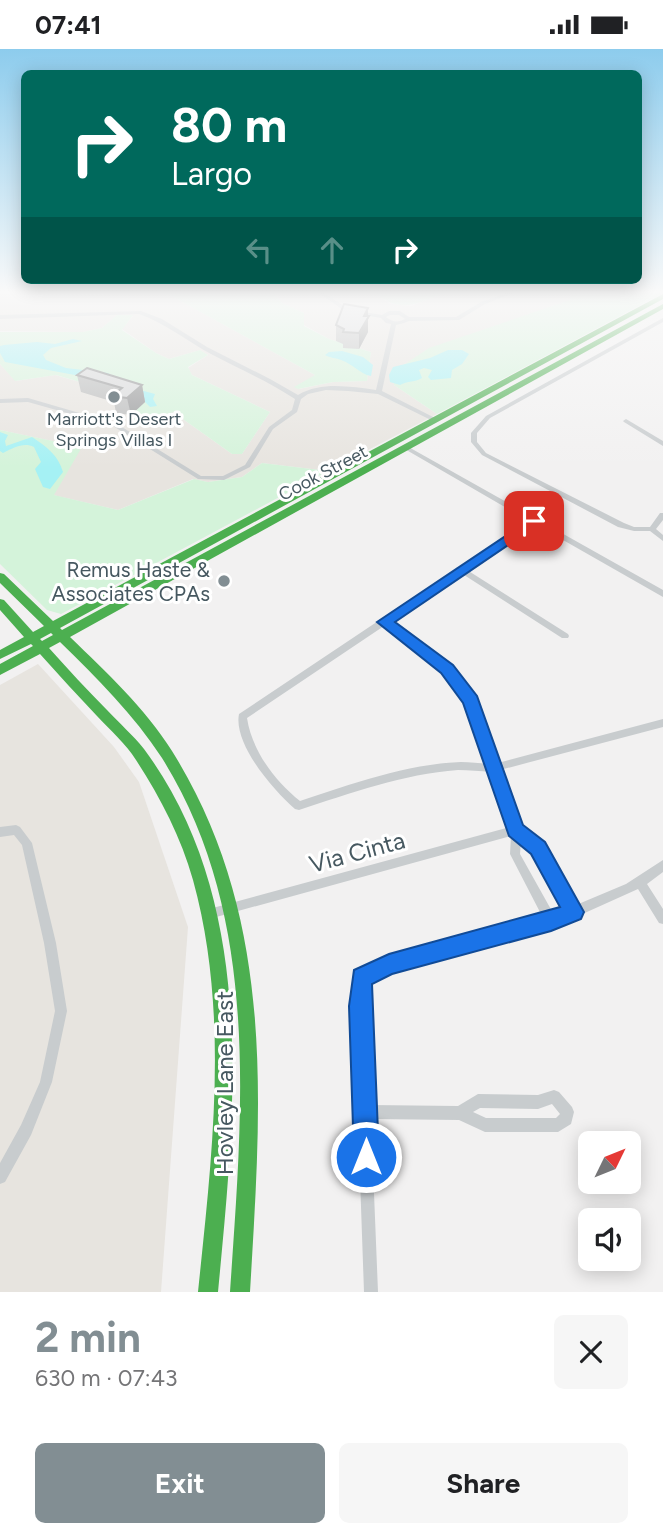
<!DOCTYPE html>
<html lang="en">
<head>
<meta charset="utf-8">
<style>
  :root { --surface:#fff; --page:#f6f6f6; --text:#202124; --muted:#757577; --accent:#828e93 }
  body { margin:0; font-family:Figtree,sans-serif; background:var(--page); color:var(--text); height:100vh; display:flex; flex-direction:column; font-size:26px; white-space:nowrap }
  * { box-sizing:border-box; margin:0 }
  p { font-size:23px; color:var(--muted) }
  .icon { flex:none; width:38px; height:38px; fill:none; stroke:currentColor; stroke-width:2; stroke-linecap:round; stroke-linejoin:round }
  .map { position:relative; height:1243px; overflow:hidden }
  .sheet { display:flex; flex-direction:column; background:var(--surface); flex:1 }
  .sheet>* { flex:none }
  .hud { position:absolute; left:21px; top:21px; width:621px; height:214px; border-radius:10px; box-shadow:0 4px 18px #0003; background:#00695c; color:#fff; overflow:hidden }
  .needle { width:46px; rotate:47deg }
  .controls { position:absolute; left:578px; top:1082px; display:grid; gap:14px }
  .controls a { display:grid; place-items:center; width:63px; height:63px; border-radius:10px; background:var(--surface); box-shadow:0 4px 18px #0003; font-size:35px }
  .pin { position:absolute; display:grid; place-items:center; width:60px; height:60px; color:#fff; margin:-30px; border-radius:14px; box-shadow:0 4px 10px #0006 }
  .me { position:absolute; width:77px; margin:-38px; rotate:0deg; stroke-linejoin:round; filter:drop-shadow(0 0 5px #0008) }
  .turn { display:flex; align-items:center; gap:24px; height:147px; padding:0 35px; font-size:32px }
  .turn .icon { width:91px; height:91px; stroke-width:2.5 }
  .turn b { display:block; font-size:49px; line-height:60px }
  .lanes { display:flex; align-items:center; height:66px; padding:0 35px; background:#0003; justify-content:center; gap:35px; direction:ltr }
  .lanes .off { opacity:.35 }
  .round { display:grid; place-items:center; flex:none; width:74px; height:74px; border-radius:10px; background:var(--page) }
  .summary { display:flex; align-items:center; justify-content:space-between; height:119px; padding:0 35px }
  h1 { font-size:42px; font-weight:700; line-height:52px; color:var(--accent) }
  .cta { display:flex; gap:14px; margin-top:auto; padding:14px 35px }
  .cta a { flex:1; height:80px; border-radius:10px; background:var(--accent); color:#fff; font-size:28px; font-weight:700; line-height:80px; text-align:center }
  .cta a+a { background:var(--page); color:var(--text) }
  .status { display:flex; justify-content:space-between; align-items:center; height:49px; padding:0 35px; background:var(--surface); direction:ltr }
  .status svg { height:19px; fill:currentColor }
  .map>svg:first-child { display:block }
  .commercial { fill:#e7e4df }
  .green { fill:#d4f3da }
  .water { fill:#a5f1f4 }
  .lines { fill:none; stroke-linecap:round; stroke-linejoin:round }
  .street { fill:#c8ccce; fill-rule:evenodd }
  .fast { fill:#4caf50; fill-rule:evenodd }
  .wall { fill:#babbbb }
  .shaded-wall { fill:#979899 }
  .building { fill:#d8d9da; stroke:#979899; stroke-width:2 }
  .route { fill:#1a73e8; stroke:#114b97; stroke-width:2 }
  .poi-dot { fill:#828e93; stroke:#fff; stroke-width:2.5 }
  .labels { text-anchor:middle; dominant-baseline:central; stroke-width:6; stroke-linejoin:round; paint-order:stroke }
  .far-poi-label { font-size:18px; fill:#465860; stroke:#fff }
  .far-street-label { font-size:18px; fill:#465860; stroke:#fff }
  .poi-label { font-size:21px; fill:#465860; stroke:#fff; text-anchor:end }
  .near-street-label { font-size:24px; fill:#465860; stroke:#fff }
</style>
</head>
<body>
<div class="status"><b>07:41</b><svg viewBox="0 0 49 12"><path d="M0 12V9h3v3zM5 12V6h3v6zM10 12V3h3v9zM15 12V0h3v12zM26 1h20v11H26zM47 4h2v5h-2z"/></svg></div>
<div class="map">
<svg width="663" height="1243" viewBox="0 0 663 1243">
  <rect width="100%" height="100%" fill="#f2f1f1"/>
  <g class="commercial">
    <polygon points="0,244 15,244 22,248 166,244 315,326 299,340 333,333 367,332 371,303 329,290 304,276 304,264 282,254 274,244 375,244 390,255 411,257 444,244 571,244 570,251 394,336 437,365 328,422 262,414 242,428 208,433 193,430 118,461 53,446 81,398 0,381 0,315 16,332 55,326 146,352 127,370 139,377 173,363 232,405 242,405 270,363 192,326 188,319 208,306 200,301 169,310 156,304 122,280 133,267 117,266 102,279 83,283 0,282"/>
    <polygon points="38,615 114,698 139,733 188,878 161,1243 0,1243 0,636"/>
  </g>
  <g class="green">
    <polygon points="166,244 274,244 282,254 304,264 304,277 329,290 371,303 367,332 333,333 298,340 294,338 315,326"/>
    <path d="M375,244H444C415,255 402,265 375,244Z"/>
    <polygon points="571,244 663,244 437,365 394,336 393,323 429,299 570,251"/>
    <polygon points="117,266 133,266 122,281 156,304 169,310 200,301 208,306 188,318 192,326 270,363 242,405 232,405 173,363 139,377 127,371 145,352 56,326 15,332 0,315 0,283 83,283 102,279"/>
    <polygon points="0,381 82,398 54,446 118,461 194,430 208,433 242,428 262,414 328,422 61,565 47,561 0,515"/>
  </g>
  <g class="water">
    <polygon points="73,290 82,292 51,299 43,306 46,311 66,319 108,324 125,337 155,345 153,350 157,357 150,358 142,350 75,326 5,313 0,304 0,297 4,296 37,293 55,295"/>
    <path d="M448,301H462L469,305L462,315L452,321L451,329L431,331L428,328L432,321L424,319L419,321L422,329C416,333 407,332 400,336L390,333L389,326L393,318L430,309Z"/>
    <path d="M342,302L363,308L373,316L371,327C360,325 353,315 341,311C336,309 330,309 325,306L329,303Z"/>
    <path d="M0,383L8,386L5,392L6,397L32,388C47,398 58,406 63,423L50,440L43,438L35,420L41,413L34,398C23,393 14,399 3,404L0,402Z"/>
  </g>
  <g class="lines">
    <g class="street">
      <path d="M319,244H324L350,261L382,266L389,262H400L409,268H456L481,253L507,244H513L485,255L459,271L409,272L404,274L396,276L382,342L435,369V371H431L378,345L348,342L326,341L308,345L301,350L297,363L273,380L250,418L224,431L198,430L113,377L28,353L0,354V350L28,349L117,375L201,427H223L245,416L269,378L292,361L295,350C268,332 239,320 211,305C187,292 165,274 139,265L0,270V266L141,262L162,270L207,298L270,330L298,346C322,332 351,338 376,341L391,275L386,274L381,269L346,263ZM390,266H399L405,270C398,274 392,273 386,268Z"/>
      <polygon points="663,269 663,273 490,369 477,384 477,393 486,404 624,474 634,478 650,478 660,464 663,464 663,471 656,480 663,486 663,492 650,482 634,482 618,478 482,406 471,393 471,384 486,367"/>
      <polygon points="626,370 663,392 663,397 624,373 623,372"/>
      <path d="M405,396L663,541V548L535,475L467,521L568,585L569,587L568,589H562L461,524L390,573L450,618L474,649L498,714L663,670V678L500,721L520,778L542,796L576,856L626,835L663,811V823L647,835L663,860V875L659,874L638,840L578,867L556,874L555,876L551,877L548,876C487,895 426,906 368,933L366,957L370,1056L458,1057L478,1045L538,1046L554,1041L559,1043L572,1058L574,1063L571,1075L558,1083H485L459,1071L371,1070L378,1243H364L354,957L356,929L358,925L390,911L418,901L542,867L510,805L511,787L209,870L205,869L203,865L205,861L209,860L510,778L491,723C480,722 469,721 458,721C403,725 351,744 299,761L295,760C274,742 233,695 239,665L456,520L457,518H461L529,472L403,399V397ZM384,577L444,622L467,652L488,715C479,714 470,713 461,713C406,715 352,735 300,752C275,732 252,702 247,669ZM521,791L534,802L566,860L553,864L520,805ZM552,1055L560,1065L556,1069H486L473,1063L480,1059L538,1060Z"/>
      <polygon points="16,776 20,778 32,794 56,894 67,962 52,1033 31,1086 5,1133 0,1135 0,1114 21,1076 40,1033 55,962 44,894 22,796 14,786 0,788 0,778"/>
    </g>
    <path class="fast" d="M663,245V250L60,579L62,581L663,255V260L70,588C106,623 145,659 172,702C277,870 261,1055 250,1243H230C242,1064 262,869 162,709C134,666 97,629 60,593L49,599C68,620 87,641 107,661C119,674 133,686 144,700C259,855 235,1063 218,1243H198C212,1107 230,965 193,831C181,788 160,748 136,711C126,695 110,681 97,667C78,647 59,626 40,605L0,626V615L33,597L31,595L0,610V601L24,588L0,561V550L4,551L33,583L44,577L0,534V524L4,525L53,572ZM51,584L53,586L42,592L40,590Z"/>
  </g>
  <g class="wall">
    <polygon points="368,259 368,283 359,300 343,299 343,295 336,292 336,276"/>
    <polygon points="77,326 142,336 145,353 131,366 116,364 114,353 81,343"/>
  </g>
  <g class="shaded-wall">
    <polygon points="368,259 368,283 359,300 359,284 364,267"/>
    <polygon points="142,336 145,353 131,366 127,349"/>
  </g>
  <g class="building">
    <polygon points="344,255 368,259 364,267 369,267 359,284 343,283 344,280 336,276"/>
    <polygon points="87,319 142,336 127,349 112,347 122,339 77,326"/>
  </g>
  <linearGradient id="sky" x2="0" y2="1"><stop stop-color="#8dcced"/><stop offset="0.58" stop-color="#f9f9f9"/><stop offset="1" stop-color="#f9f9f9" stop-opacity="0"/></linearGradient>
  <rect width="663" height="418" fill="url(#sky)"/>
  <polygon class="route" points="534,468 539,469 539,475 395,573 453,616 477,647 523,776 545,793 584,863 581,870 551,882 392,925 372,935 379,1108 375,1117 366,1120 358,1117 354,1108 349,957 354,921 389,905 560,858 531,805 509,787 463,654 441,624 377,573"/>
  <g class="poi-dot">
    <circle cx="114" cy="348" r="7"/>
    <circle cx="224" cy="532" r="7"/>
  </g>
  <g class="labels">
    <g class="far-poi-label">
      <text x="114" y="370">Marriott's Desert<tspan x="114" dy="21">Springs Villas I</tspan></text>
    </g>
    <g class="far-street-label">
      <text transform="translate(323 424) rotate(-28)">Cook Street</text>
    </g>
    <g class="poi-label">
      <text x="210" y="520">Remus Haste &amp;<tspan x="210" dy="24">Associates CPAs</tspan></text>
    </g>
    <g class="near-street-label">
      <text transform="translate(357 803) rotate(-15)">Via Cinta</text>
      <text transform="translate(224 1034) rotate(-90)">Hovley Lane East</text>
    </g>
  </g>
</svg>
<div class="controls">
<a><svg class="needle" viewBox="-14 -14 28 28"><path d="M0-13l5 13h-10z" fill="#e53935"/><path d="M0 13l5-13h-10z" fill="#757577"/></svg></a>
<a><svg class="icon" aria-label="sound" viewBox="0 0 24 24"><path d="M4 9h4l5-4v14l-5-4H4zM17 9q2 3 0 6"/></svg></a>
</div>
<div class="pin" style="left:534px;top:472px;background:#d93025"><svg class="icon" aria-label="arrive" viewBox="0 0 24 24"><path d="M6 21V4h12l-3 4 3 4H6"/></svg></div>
<svg class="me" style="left:366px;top:1108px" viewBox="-20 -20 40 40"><circle r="17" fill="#1a73e8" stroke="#fff" stroke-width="3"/><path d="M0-11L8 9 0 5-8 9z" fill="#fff"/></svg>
<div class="hud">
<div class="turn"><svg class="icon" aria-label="right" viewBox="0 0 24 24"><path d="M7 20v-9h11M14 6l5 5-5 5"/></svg><div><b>80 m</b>Largo</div></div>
<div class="lanes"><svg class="icon off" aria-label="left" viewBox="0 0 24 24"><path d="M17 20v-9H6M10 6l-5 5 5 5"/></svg><svg class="icon off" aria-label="ahead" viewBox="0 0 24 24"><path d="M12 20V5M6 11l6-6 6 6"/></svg><svg class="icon" aria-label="right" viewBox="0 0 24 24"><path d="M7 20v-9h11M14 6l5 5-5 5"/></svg></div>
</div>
</div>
<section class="sheet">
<div class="summary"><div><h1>2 min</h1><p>630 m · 07:43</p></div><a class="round"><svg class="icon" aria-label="close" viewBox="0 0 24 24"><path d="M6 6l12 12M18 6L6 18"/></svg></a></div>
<div class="cta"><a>Exit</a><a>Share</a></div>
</section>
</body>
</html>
